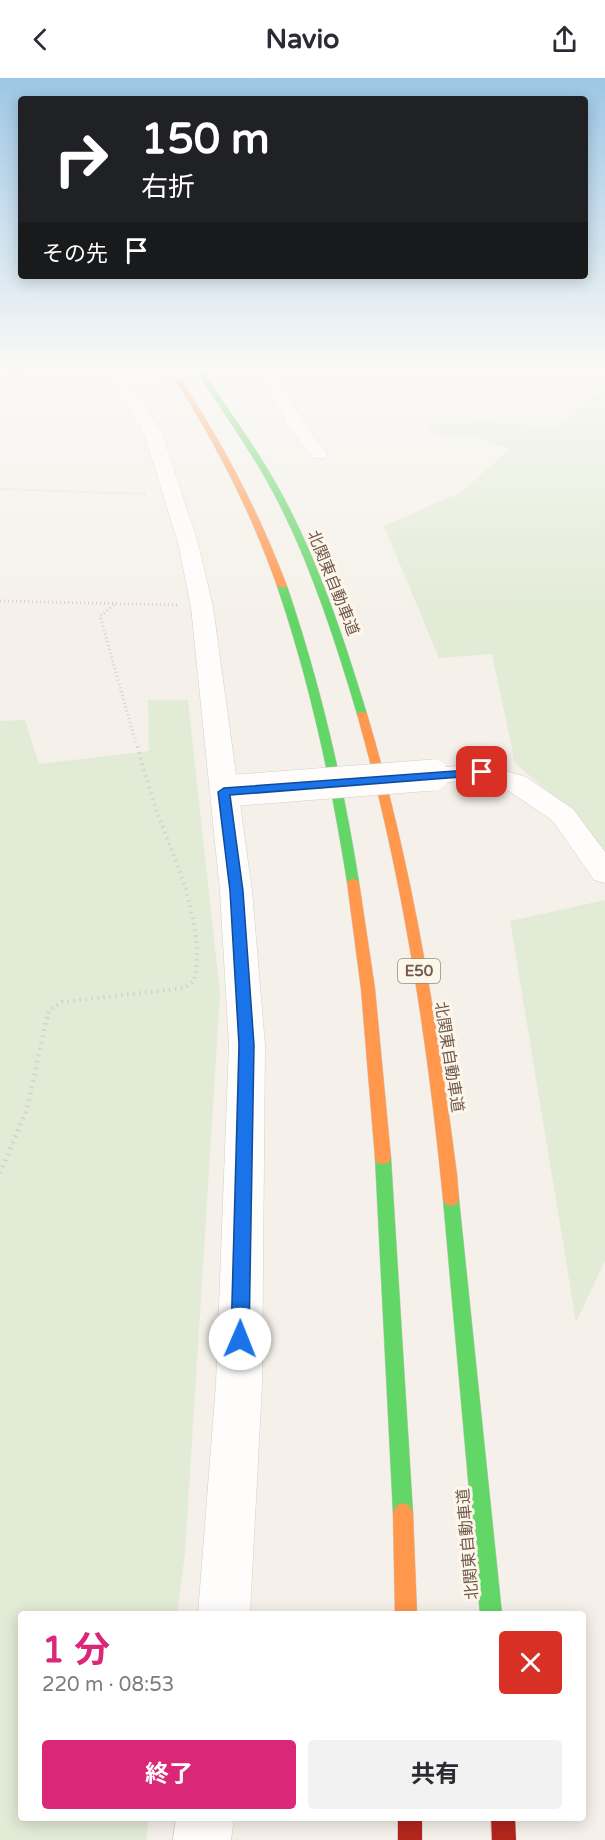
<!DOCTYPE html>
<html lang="ja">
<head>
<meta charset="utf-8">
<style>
  :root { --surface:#fff; --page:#f2f2f3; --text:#2b2b33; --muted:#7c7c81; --accent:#db2777 }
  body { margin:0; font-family:"Varela Round","Noto Sans JP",sans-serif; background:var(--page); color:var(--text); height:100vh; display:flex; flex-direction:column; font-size:22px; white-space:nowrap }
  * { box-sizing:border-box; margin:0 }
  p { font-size:20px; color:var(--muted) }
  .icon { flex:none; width:33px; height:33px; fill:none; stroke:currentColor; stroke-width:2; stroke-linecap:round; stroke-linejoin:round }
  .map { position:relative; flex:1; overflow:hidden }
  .sheet { position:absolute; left:18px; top:1533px; width:568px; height:210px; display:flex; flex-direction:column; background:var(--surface); border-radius:6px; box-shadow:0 3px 15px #0003 }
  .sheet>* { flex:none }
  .hud { position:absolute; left:18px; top:18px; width:570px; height:183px; border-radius:6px; box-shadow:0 3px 15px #0003; background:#202124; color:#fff; overflow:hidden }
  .pin { position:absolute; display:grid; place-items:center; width:51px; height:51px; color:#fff; margin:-26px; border-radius:12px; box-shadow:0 3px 9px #0006 }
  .me { position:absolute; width:66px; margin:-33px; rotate:1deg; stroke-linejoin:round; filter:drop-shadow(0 0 4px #0008) }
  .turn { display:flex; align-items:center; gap:21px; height:126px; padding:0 24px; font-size:27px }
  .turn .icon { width:78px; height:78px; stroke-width:2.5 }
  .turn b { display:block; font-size:42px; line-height:51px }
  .then { display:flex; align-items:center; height:57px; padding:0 24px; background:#0003; gap:12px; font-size:22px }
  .round { display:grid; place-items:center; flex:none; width:63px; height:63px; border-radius:6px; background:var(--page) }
  .headline { display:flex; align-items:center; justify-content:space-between; height:102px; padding:0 24px }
  h1 { font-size:36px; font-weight:700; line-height:45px; color:var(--accent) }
  .button { display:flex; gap:12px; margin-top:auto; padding:12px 24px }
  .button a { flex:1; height:69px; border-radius:6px; background:var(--accent); color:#fff; font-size:24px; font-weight:700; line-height:69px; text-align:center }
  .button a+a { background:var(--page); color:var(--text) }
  header { display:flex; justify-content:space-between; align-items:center; height:78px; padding:0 24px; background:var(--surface); font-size:27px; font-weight:700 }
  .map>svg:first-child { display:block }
  .green { fill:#e2ebd6 }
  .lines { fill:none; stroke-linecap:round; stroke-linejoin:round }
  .street-casing { stroke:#d4cec9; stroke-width:1 }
  .fast-casing { stroke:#d4ccc7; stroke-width:1 }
  .slow-casing { stroke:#d4ccc7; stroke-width:1 }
  .jam-casing { stroke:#d4ccc7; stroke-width:1 }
  .path-far3 { stroke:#d7d0cb; stroke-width:2; stroke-dasharray:1 2; stroke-linecap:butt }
  .path-far2 { stroke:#d7d0cb; stroke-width:3; stroke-dasharray:1 3; stroke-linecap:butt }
  .path-far1 { stroke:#d7d0cb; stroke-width:4; stroke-dasharray:1.5 4.5; stroke-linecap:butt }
  .path { stroke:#d7d0cb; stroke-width:4.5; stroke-dasharray:1.5 5; stroke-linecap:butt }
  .street { fill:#fefdfc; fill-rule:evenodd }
  .fast { fill:#63d668; fill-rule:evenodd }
  .slow { fill:#ff974d; fill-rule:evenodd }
  .jam { fill:#b3261e; fill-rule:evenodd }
  .street-bridge-far1-casing { stroke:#d4cec9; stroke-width:19; stroke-linecap:butt }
  .street-bridge-casing { stroke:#d4cec9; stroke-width:32; stroke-linecap:butt }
  .street-bridge-far1 { stroke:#fefdfc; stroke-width:18 }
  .street-bridge { stroke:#fefdfc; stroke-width:31 }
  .route { fill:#1a73e8; stroke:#114b97; stroke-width:1.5 }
  .labels { text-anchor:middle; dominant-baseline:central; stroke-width:6; stroke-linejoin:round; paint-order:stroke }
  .shield { fill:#fdf6eb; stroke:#9b887c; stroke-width:1.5 }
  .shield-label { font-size:15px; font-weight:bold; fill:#71594d }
  .street-label { font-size:16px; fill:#71594d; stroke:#fdf6eb }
</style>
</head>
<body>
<header><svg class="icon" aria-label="back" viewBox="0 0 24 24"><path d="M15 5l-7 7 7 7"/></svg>Navio<svg class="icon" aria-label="share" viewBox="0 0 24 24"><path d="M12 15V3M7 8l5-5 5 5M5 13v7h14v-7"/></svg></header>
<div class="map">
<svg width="605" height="1762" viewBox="0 0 605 1762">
  <rect width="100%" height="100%" fill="#f5f1ea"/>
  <g class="green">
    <polygon points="605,309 605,779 573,735 515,685 492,576 439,580 384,448 461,414 510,371 471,358 437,357 424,347 487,344 558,349"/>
    <polygon points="148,622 188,622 220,916 185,1475 177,1536 21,1536 21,1740 149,1740 146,1762 0,1762 0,643 25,642 39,686 149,673"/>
    <polygon points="605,822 605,1183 576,1244 510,843"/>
  </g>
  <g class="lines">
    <g class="street-casing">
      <g id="street">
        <polygon points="104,291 120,291 162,355 198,465 213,529 252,813 265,967 262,1306 250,1536 198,1536 216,1306 229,967 220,813 191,529 178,465 144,355"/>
        <polygon points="255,291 271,291 277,297 307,349 328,376 325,380 313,380 290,351 264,302"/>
        <polygon points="573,291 605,291 605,300 575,294"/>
        <polygon points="482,686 526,699 573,731 605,774 605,805 594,802 553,743 506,711 480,702 433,705 423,703 419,697 423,691"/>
        <polygon points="176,1740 234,1740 231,1762 173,1762"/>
      </g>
    </g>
    <g class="fast-casing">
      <g id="fast">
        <path d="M195,291H201C229,333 259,373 283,418C320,487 344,561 367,636L366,638H358L357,636C335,562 311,487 275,418C252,374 222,333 195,291Z"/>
        <path d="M279,506L287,508C320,605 343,703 359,804L353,808L347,804C331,703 310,605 277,508Z"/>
        <polygon points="383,1074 389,1075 391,1080 413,1435 410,1442 403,1445 396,1442 393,1435 375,1080 377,1075"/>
        <polygon points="451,1114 457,1116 459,1121 502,1536 480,1536 443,1121 445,1116"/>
      </g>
    </g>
    <g class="slow-casing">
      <g id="slow">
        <path d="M168,291H174C220,360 258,431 287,508L285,510L277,508C250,431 213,360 168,291Z"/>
        <path d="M362,633L367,636C412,786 437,942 457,1097L459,1121L457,1126L451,1128L445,1126L443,1121C427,958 402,794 357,636Z"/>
        <polygon points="353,800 359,804 375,911 391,1080 389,1085 383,1086 377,1085 375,1080 361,911 347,804"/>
        <polygon points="403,1425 410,1428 413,1435 417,1536 395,1536 393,1435 396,1428"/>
      </g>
    </g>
    <g class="jam-casing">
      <g id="jam">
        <rect x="398" y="1740" width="24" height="22"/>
        <polygon points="491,1740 515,1740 516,1762 492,1762"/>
      </g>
    </g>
    <g class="path-far3">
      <polyline points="0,302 39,291"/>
      <polyline points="0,411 146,416"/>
    </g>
    <g class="path-far2">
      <polyline points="0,523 177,527"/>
      <polyline points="114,527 100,538 136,666"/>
    </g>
    <path class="path-far1" d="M47,941L49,932L62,924L184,910L194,903C206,850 177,787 159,739C150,715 143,689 136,664"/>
    <polyline class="path" points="0,1095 27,1031 47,939"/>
    <use href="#street" class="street"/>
    <use href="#fast" class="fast"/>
    <use href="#slow" class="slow"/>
    <use href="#jam" class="jam"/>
    <g class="street-bridge-far1-casing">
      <polyline id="street-bridge-far1" points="131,297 190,291"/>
    </g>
    <g class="street-bridge-casing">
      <polyline id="street-bridge" points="239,712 433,697"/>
    </g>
    <use href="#street-bridge-far1" class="street-bridge-far1"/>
    <use href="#street-bridge" class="street-bridge"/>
  </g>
  <linearGradient id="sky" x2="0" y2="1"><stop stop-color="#9dc7e6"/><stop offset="0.54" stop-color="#faf9f6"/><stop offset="1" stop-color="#faf9f6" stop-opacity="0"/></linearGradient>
  <rect width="605" height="537" fill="url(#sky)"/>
  <polygon class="route" points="482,691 488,694 486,697 230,717 243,813 254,967 249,1261 247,1267 240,1269 234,1267 231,1261 239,967 230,813 218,714 224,710"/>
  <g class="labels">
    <rect class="shield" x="398" y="881" width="42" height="24" rx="4.5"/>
    <g class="shield-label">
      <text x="419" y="893">E50</text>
    </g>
    <g class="street-label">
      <text transform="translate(333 505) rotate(68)">北関東自動車道</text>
      <text transform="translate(449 979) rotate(81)">北関東自動車道</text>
      <text transform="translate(468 1466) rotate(-95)">北関東自動車道</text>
    </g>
  </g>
</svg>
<div class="pin" style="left:482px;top:694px;background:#d93025"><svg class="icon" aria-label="arrive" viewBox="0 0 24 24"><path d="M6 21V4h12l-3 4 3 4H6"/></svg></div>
<svg class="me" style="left:240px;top:1261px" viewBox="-20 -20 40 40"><circle r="19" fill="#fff"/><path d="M0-13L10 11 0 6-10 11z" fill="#1a73e8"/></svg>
<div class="hud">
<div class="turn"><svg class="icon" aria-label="right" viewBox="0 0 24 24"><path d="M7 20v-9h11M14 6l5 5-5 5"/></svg><div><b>150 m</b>右折</div></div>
<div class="then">その先<svg class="icon" aria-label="arrive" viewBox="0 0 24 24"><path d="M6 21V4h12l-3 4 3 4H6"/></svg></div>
</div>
<section class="sheet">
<div class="headline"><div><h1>1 分</h1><p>220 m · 08:53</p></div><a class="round" style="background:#d93025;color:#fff"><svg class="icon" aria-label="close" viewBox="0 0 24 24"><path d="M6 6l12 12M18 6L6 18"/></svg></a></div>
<div class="button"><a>終了</a><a>共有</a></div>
</section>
</div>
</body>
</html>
